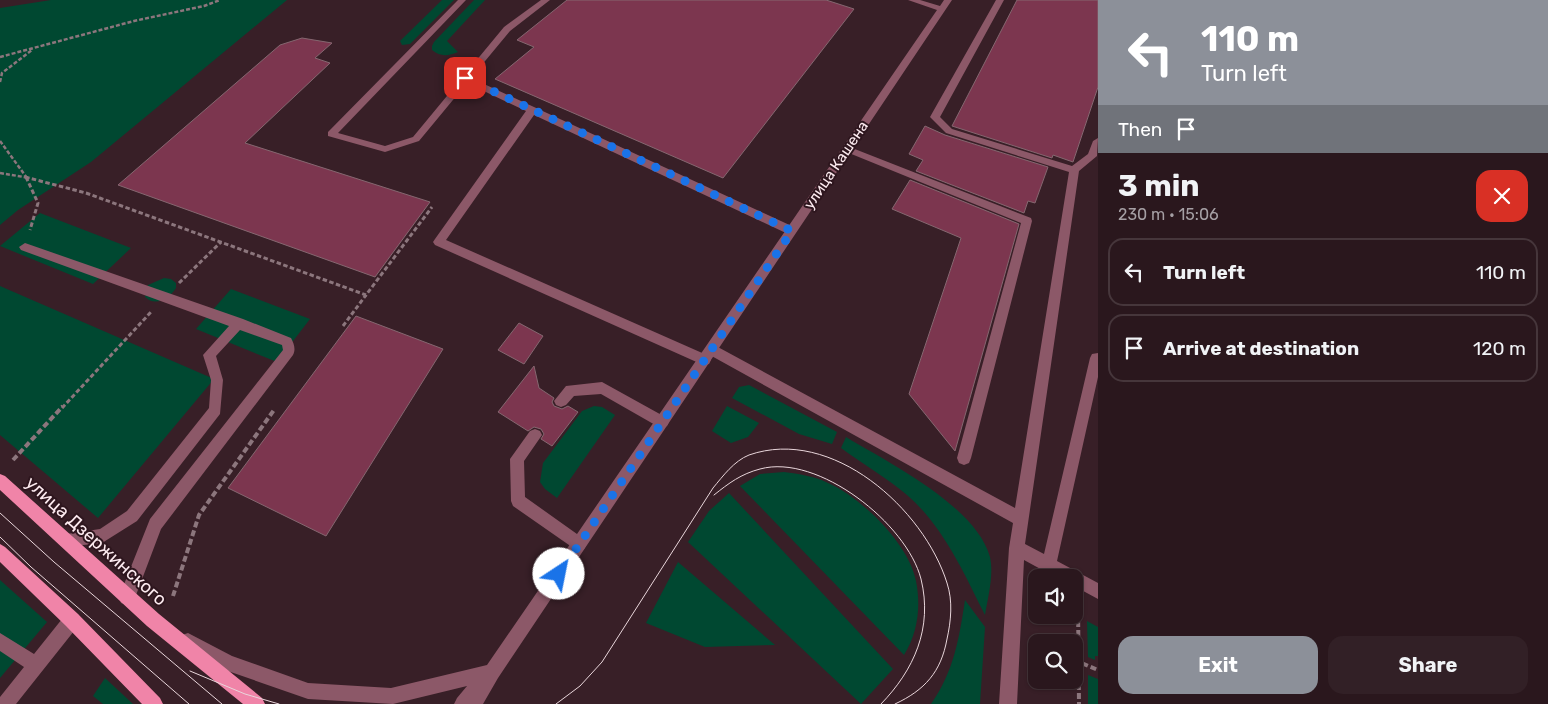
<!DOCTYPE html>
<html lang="en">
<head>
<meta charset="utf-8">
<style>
  :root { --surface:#2a171d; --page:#322026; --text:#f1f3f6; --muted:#a59fa4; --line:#46363b; --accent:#8c9099 }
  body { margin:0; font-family:Rubik,sans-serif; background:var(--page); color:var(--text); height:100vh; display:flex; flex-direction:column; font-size:19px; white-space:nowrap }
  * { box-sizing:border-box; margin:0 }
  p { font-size:16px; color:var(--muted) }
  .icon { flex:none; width:28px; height:28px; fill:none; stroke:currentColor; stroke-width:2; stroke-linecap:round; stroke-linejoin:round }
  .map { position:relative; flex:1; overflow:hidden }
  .panel { display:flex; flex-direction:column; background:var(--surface); width:450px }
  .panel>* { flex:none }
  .guide { background:#8c9099; color:#fff; overflow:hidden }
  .tools { position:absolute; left:1028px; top:569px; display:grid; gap:10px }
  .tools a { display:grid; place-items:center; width:55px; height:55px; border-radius:10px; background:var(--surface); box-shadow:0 1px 4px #0004,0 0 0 1px var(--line); font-size:25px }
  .pin { position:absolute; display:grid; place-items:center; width:42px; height:42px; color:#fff; margin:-21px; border-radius:10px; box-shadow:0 2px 8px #0006 }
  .me { position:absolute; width:55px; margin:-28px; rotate:34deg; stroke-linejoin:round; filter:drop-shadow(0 0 4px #0008) }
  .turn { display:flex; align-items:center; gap:18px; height:105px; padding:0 20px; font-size:22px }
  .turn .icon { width:65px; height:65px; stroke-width:2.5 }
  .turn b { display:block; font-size:35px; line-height:42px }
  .then { display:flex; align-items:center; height:48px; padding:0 20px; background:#0003; gap:10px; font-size:19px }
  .round { display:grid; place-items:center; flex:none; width:52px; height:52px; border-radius:15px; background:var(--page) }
  .summary { display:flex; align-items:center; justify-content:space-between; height:85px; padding:0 20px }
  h1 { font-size:30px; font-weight:700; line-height:38px }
  .action { display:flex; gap:10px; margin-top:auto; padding:10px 20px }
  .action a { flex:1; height:58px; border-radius:15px; background:var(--accent); color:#fff; font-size:20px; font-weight:700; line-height:58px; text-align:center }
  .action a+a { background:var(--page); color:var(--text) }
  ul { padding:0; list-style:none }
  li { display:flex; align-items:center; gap:15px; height:68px; margin:0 10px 8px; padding:0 10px; border:2px solid var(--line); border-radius:15px }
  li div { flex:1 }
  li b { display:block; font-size:19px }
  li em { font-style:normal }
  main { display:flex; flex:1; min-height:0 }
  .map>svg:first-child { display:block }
  .green { fill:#004831 }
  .building { fill:#7c364f; stroke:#856770 }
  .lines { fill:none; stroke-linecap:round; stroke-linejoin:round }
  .path-far2 { stroke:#8c767d; stroke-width:2.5; stroke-dasharray:4 2; stroke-linecap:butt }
  .path-far1 { stroke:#8c767d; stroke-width:3; stroke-dasharray:4.5 2.5; stroke-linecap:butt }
  .path { stroke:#8c767d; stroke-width:4; stroke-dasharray:6 3; stroke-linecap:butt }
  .service { fill:#8c5868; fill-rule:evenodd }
  .minor { fill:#8c5868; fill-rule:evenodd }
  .primary { fill:#f084a8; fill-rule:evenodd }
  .tram { stroke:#e9d6db; stroke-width:1 }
  .route { stroke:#1a73e8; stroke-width:9; stroke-dasharray:0 16.2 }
  .labels { text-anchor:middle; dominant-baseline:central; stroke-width:4; stroke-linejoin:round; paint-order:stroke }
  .street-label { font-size:15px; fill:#fdebf0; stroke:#2e161e }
  .near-street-label { font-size:18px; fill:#fdebf0; stroke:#2e161e }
</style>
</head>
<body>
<main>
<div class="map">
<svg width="1098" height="704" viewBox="0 0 1098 704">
  <rect width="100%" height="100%" fill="#381f27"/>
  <g class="green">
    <polygon points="51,0 287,0 91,162 18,210 0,225 0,8"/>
    <polygon points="442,0 454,0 410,44 402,45 400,41"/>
    <path d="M474,0H485L447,41L458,52C449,56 440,57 432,50V46L434,42Z"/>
    <polygon points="40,213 131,248 93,284 0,246"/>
    <path d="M164,278L171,279L176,283V288C169,299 155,307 145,297L148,285Z"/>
    <polygon points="0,286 214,379 98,518 0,435"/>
    <polygon points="231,289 310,319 277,362 196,329"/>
    <polygon points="749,385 837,432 832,444 799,434 732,398 739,387"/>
    <polygon points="594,406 602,407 615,415 557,498 545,489 540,482 543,463 582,411"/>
    <polygon points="727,406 759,423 748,437 731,443 712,431"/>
    <path d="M846,437C889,463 976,506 990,557C994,575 988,597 985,615C964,573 943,526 907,495C887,478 863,464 841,448Z"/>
    <path d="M784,472C799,474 814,476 828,483C862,498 909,544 916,581C921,606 918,633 904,655L740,486L760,474Z"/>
    <polygon points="729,493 893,669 861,704 688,542 709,511"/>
    <polygon points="678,562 775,645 705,647 646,623"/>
    <polygon points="0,580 47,622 0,678"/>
    <path d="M965,600L985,627L980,704H931C954,671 959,639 965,600Z"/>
    <polygon points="1087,621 1098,627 1098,656 1095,656 1095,660 1088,657"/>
    <polygon points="1088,675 1098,679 1098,704 1088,704"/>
    <polygon points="105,678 133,704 103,704 93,696"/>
  </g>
  <g class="building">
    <polygon points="567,0 826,0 854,9 723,178 495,79 534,47 517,40"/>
    <polygon points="1017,0 1098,0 1098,87 1073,162 1053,155 1052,158 952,126"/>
    <polygon points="302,38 332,43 315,58 330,63 245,143 430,202 375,277 118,185 280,45"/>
    <polygon points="925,126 945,135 1048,167 1035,203 1028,201 1024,213 916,171 923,160 909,154"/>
    <polygon points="910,180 1019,224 955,451 909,394 961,238 892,209"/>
    <polygon points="356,316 443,349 326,536 228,488"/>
    <polygon points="519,323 543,336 524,364 498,350"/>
    <polygon points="534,366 539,388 554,398 552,402 554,406 562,409 568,406 578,412 552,446 541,439 544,434 541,429 534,427 528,431 498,412"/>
  </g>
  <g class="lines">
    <g class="path-far2">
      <polyline points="0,57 134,21 204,6 220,0"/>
      <polyline points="0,82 2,73 32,50"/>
      <polyline points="0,141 27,178"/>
      <polyline points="0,173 30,178"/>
    </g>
    <g class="path-far1">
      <polyline points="25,177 86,193 366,295 432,207"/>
      <polyline points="26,177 38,203 30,230"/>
      <polyline points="179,283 221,242"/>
      <polyline points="343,326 366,295"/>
      <polyline points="62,408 151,312"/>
    </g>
    <g class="path">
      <polyline points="13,460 63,406"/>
      <polyline points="173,596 199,515 274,410"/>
      <polyline points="1078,603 1079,704"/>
      <polyline points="1074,660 1098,670"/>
    </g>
    <g class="service">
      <polygon points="458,0 466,0 338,133 385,146 413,137 504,27 541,0 550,0 510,31 471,78 796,228 797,231 792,235 788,234 534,115 446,240 709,356 711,360 709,364 705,365 701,364 435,245 433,242 435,239 526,111 467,83 419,141 385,152 328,136 328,132"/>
      <polygon points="996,0 1004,0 940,117 952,129 1072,166 1088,154 1093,141 1098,138 1097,156 1079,171 1025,544 1044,554 1090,358 1092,354 1098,353 1098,377 1057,561 1098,583 1098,599 1074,586 1074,578 1057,578 1024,560 1017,704 999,704 1009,548 1013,523 708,354 706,350 708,346 712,345 716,346 1015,508 1069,172 946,133 930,117"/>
      <polygon points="847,146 1031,218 1032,221 971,458 969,463 964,465 959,463 957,458 1021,223 844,151 844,147"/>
      <path d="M25,243L243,319L291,338C294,344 296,349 293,355L161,529L133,603L127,605L121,603L119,597L150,519L283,350L282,345L240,330L216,356L223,380L220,414L137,521L102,543L65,547L60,545L58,540L60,535L100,529L127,511L209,408L211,380L203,355L229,326L21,250L19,247Z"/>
      <polygon points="602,382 667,418 669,422 667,426 662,428 657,426 601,394 574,396 566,405 561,407 556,405 554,401 566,386"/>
      <polygon points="535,429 540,431 542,435 524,461 525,497 584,539 587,544 584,549 579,552 513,506 511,501 510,459 530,431"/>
      <polygon points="72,612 78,614 80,620 78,626 16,704 0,704 0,697 24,667 0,651 0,633 34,654 66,614"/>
    </g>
    <polygon class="minor" points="908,0 920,0 940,6 944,0 952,0 498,678 483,704 454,704 457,698 467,686 393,704 308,699 222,669 182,647 180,641 182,635 188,633 232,656 308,683 391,688 487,665 937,10"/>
    <g class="primary">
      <polygon points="0,474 5,476 159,614 262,698 265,704 243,704 147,626 0,490"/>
      <polygon points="0,544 5,547 78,614 160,698 163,704 142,704 66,626 0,562"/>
    </g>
    <g class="tram">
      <path d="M714,495C729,483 741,474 760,469C818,453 907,524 921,579C933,628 914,670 881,704"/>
      <polyline points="0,513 54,562 222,704"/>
      <polyline points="0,537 31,567 189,704"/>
      <polyline points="190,671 245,694 279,704"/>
      <path d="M556,704L580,686L602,662L713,488C723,476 734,461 749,455C832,426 924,509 947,583C953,601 951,621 947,639C941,672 925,690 895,704"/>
    </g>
  </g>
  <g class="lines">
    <polyline class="route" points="465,78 792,231 559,574"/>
  </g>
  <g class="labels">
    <g class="street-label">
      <text transform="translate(836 165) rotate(-56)">улица Кашена</text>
    </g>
    <g class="near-street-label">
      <text transform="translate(96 541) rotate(42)">улица Дзержинского</text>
    </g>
  </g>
</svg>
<div class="tools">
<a><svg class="icon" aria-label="sound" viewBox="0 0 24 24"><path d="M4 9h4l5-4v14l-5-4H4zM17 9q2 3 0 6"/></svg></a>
<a><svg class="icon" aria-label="search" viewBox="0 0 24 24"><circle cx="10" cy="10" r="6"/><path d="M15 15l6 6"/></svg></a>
</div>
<div class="pin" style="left:465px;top:78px;background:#d93025"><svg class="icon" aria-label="arrive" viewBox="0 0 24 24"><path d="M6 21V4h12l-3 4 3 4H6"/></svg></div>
<svg class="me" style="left:559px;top:574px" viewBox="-20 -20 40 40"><circle r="19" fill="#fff"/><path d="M0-13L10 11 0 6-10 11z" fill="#1a73e8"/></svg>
</div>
<section class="panel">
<div class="guide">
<div class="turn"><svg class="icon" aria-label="left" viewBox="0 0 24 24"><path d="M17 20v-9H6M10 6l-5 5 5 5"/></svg><div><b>110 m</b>Turn left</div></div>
<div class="then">Then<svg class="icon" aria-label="arrive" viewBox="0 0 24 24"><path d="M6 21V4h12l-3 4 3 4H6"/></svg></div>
</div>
<div class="summary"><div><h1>3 min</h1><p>230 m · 15:06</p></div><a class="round" style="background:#d93025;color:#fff"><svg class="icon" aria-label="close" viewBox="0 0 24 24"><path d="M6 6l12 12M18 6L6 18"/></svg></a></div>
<ul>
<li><svg class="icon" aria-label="left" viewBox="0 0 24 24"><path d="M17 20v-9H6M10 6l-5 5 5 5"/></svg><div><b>Turn left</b></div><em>110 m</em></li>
<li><svg class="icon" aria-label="arrive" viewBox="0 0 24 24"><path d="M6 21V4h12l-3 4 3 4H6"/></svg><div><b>Arrive at destination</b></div><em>120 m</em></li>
</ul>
<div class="action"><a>Exit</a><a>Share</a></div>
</section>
</main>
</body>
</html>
